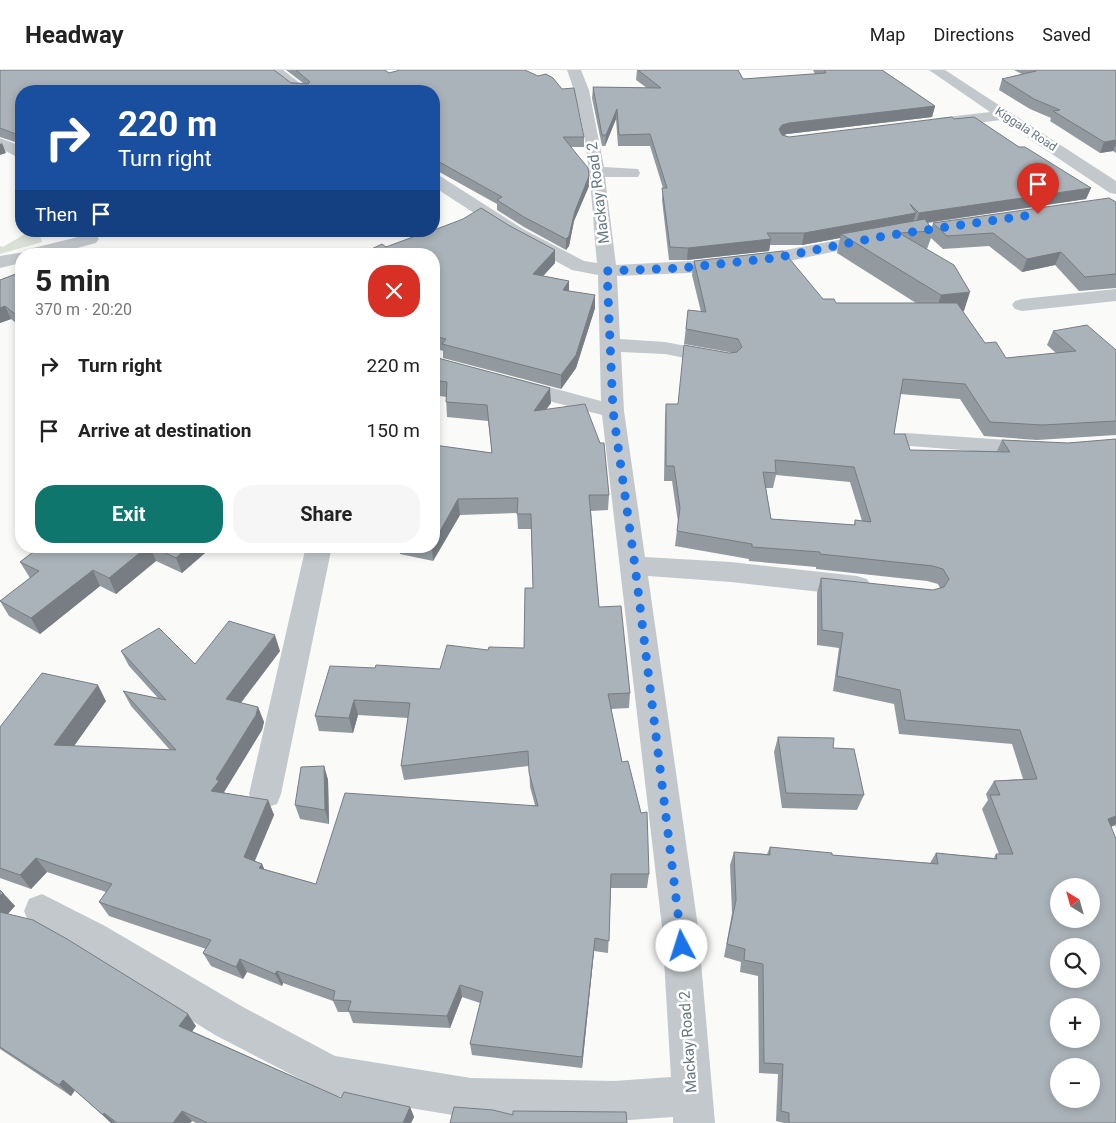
<!DOCTYPE html>
<html lang="en">
<head>
<meta charset="utf-8">
<style>
  :root { --surface:#fff; --page:#f6f6f6; --text:#222; --muted:#767676; --line:#e0e0e0; --accent:#0f766e }
  body { margin:0; font-family:Roboto,sans-serif; background:var(--page); color:var(--text); height:100vh; display:flex; flex-direction:column; font-size:19px; white-space:nowrap }
  * { box-sizing:border-box; margin:0 }
  p { font-size:16px; color:var(--muted) }
  .icon { flex:none; width:28px; height:28px; fill:none; stroke:currentColor; stroke-width:2; stroke-linecap:round; stroke-linejoin:round }
  .map { position:relative; flex:1; overflow:hidden }
  .details { position:absolute; left:15px; top:178px; width:425px; height:305px; display:flex; flex-direction:column; background:var(--surface); border-radius:20px; box-shadow:0 2px 8px #0003 }
  .details>* { flex:none }
  .top-card { position:absolute; left:15px; top:15px; width:425px; height:152px; border-radius:20px; box-shadow:0 2px 8px #0003; background:#1a4fa0; color:#fff; overflow:hidden }
  .needle { width:32px; rotate:323deg }
  .tools { position:absolute; left:1050px; top:808px; display:grid; gap:10px }
  .tools a { display:grid; place-items:center; width:50px; height:50px; border-radius:50%; background:var(--surface); box-shadow:0 2px 8px #0003; font-size:25px }
  .pin { position:absolute; display:grid; place-items:center; width:42px; height:42px; color:#fff; margin:-51px -21px; border-radius:50% 50% 50% 0; rotate:-45deg; box-shadow:0 0 5px #0007 }
  .pin .icon { rotate:45deg }
  .me { position:absolute; width:55px; margin:-28px; rotate:355deg; stroke-linejoin:round; filter:drop-shadow(0 0 4px #0008) }
  .turn { display:flex; align-items:center; gap:18px; height:105px; padding:0 20px; font-size:22px }
  .turn .icon { width:65px; height:65px; stroke-width:2.5 }
  .turn b { display:block; font-size:35px; line-height:42px }
  .then { display:flex; align-items:center; height:48px; padding:0 20px; background:#0003; gap:10px; font-size:19px }
  .round { display:grid; place-items:center; flex:none; width:52px; height:52px; border-radius:20px; background:var(--page) }
  .head { display:flex; align-items:center; justify-content:space-between; height:85px; padding:0 20px }
  h1 { font-size:30px; font-weight:700; line-height:38px }
  .cta { display:flex; gap:10px; margin-top:auto; padding:10px 20px }
  .cta a { flex:1; height:58px; border-radius:20px; background:var(--accent); color:#fff; font-size:20px; font-weight:700; line-height:58px; text-align:center }
  .cta a+a { background:var(--page); color:var(--text) }
  ul { padding:0; list-style:none }
  li { display:flex; align-items:center; gap:15px; height:65px; padding:0 20px }
  li div { flex:1 }
  li b { display:block; font-size:19px }
  li em { font-style:normal }
  header { display:flex; align-items:center; gap:30px; box-sizing:border-box; height:70px; padding:0 25px; background:var(--surface); border-bottom:1px solid var(--line) }
  header strong { font-size:24px }
  nav { display:flex; gap:28px; margin-inline-start:auto; font-size:18px }
  .map>svg:first-child { display:block }
  .green { fill:#dadfd7 }
  .lines { fill:none; stroke-linecap:round; stroke-linejoin:round }
  .minor { fill:#c3c8cc; fill-rule:evenodd }
  .wall { fill:#929a9f; fill-rule:evenodd }
  .shaded-wall { fill:#777d82 }
  .building { fill:#aab3b9; stroke:#777d82; fill-rule:evenodd }
  .route { stroke:#1a73e8; stroke-width:9; stroke-dasharray:0 16.2 }
  .labels { text-anchor:middle; dominant-baseline:central; stroke-width:5; stroke-linejoin:round; paint-order:stroke }
  .far-street-label { font-size:12px; fill:#657683; stroke:#fff }
  .street-label { font-size:15px; fill:#657683; stroke:#fff }
</style>
</head>
<body>
<header>
<strong>Headway</strong>
<nav><a>Map</a><a>Directions</a><a>Saved</a></nav>
</header>
<div class="map">
<svg width="1116" height="1053" viewBox="0 0 1116 1053">
  <rect width="100%" height="100%" fill="#fafaf8"/>
  <polygon class="green" points="30,161 39,161 42,172 0,184 0,176 3,177"/>
  <g class="lines">
    <g class="minor">
      <polygon points="267,0 283,0 310,21 294,21"/>
      <path d="M567,0H581L589,20L604,97L638,99L640,103L638,107H605L616,195L710,190L775,182L875,163L881,164L884,168L881,172L875,173L775,194L710,202L617,206L620,269L665,272L728,284L731,289L728,294L720,295L665,284L621,282L624,341L645,487L731,492L857,506L867,509L871,516L867,523L857,526L731,512L648,506L698,857L715,1053H673V1047L614,1051L471,1048L331,1025L215,965L79,880L29,853L24,841L29,829L42,824L105,856L243,937L335,986L471,1008L614,1011L671,1007L662,857L602,345L507,320L504,315L507,310L515,308L601,331L598,205L572,200L511,167L434,117V105L440,106L523,159L584,191L597,193C591,129 590,61 567,0Z"/>
      <polygon points="929,0 945,0 1116,111 1116,124 1110,123 1001,50 938,58 933,56 930,53 933,50 938,48 990,42"/>
      <polygon points="0,68 21,76 21,89 0,78"/>
      <polygon points="90,164 96,165 99,169 96,173 55,184 21,184 21,193 0,198 0,186 24,182 25,180"/>
      <polygon points="1116,219 1116,231 1022,241 1015,239 1012,235 1015,231 1022,229"/>
      <polygon points="906,363 1037,372 1045,374 1049,379 1045,384 1037,386 898,375 894,370 898,365"/>
      <polygon points="306,476 332,476 281,724 277,734 265,738 253,734 249,724"/>
    </g>
  </g>
  <g class="wall">
    <polygon points="0,0 303,13 286,0 385,0 389,3 584,67 584,77 571,77 589,106 589,116 574,151 569,176 566,180 524,157 497,140 497,134 434,99 434,21 21,21 21,75 21,74 0,67"/>
    <path d="M637,0H738L743,9L815,4L813,0H882L935,36L932,47L787,64L784,65L789,67L954,49L1019,77L1091,118L1086,129L928,153L931,159L933,153L1116,132V218L1079,221L1055,195L1022,202L989,176L943,179L931,168L927,179L964,241L963,242L985,273L1006,288L1056,283L1047,275L1053,261L1116,280V365L1037,370L984,366L960,329L900,324L894,364L910,380L997,381L1002,370L1068,373L1116,369V757L1115,755L1111,756L1116,1053H784L776,1051L778,1004L759,1003L758,906L740,902L741,892L724,887L732,843L730,795L734,782L767,784L770,777L832,785L930,793L936,783L994,788L996,784H999L982,739L988,730L986,724L994,711L1023,709L1012,674L899,664L894,634L833,621L839,578L817,575V523L821,508L933,520L940,518L938,514L927,511L816,499V497L749,491V489L675,476L678,452L672,411H664L665,348L666,334H678L729,283H734L684,274L688,240L701,242L692,205L694,191L836,233H916L837,183L840,168L802,175H770L769,181L687,190H669L662,130L663,118L650,76H618L616,49L605,76H602L592,28L593,17L647,18L636,10ZM776,405L850,412L862,451L855,450L854,455L771,449L766,418H773Z"/>
    <polygon points="1014,0 1116,0 1116,83 1113,81 1100,83 1050,51 1051,48 1030,39 999,20 1002,9 1022,4"/>
    <polygon points="386,177 555,193 543,206 569,211 569,221 595,238 576,298 561,319 443,288 443,281 434,278 434,184"/>
    <polygon points="21,202 21,257 11,249 0,253 0,210"/>
    <polygon points="434,287 551,333 546,339 609,425 608,440 591,441 599,537 630,623 629,638 611,639 622,692 649,804 647,818 611,818 608,883 594,881 582,998 472,985 470,974 480,933 462,927 450,958 353,953 349,942 338,942 333,931 283,913 282,916 247,902 243,909 211,896 203,883 206,879 109,846 99,832 106,822 47,802 31,819 0,808 0,657 106,631 74,676 170,680 131,636 123,621 158,628 129,596 121,581 195,594 280,581 241,633 258,637 264,652 262,660 224,722 225,723 268,730 274,745 255,791 262,794 264,799 316,814 535,735 530,717 529,696 404,710 401,696 408,648 358,645 353,663 319,661 315,646 375,598 440,599 488,580 524,578 533,518 531,459 518,459 517,443 460,445 433,491 400,484 399,476 434,476 434,375 492,383 488,351 447,347 446,327 434,325"/>
    <polygon points="41,476 213,476 182,503 156,491 116,524 100,516 40,564 9,546 0,531 30,508 20,492"/>
    <polygon points="288,476 304,476 304,478 289,479"/>
    <polygon points="778,667 833,678 864,725 857,740 782,738 774,682"/>
    <polygon points="324,696 328,710 329,754 300,749 295,735"/>
    <polygon points="0,820 3,823 15,836 8,844 196,956 192,961 341,1028 410,1037 414,1047 411,1053 196,1053 192,1051 190,1053 111,1053 75,1020 71,1026 0,979"/>
  </g>
  <g class="shaded-wall">
    <polygon points="935,36 932,47 787,64 780,66 779,59 782,55 789,53"/>
    <polygon points="617,39 616,49 605,76 606,65"/>
    <polygon points="1116,70 1116,74 1113,81 1100,83 1104,72"/>
    <polygon points="2,73 6,83 0,85 0,74"/>
    <polygon points="589,106 589,116 574,151 569,176 566,180 566,169 575,141"/>
    <polygon points="1091,118 1086,129 916,154 919,143"/>
    <polygon points="916,143 912,155 841,164 840,168 802,175 804,163"/>
    <polygon points="771,169 769,181 687,190 688,178"/>
    <polygon points="555,180 555,193 533,217 533,204"/>
    <polygon points="1061,182 1055,195 1022,202 1027,189"/>
    <polygon points="569,211 569,224 563,220"/>
    <polygon points="970,222 964,241 935,245 941,225"/>
    <polygon points="595,225 595,238 576,298 561,319 561,305"/>
    <polygon points="5,236 11,249 0,253 0,238"/>
    <polygon points="550,318 551,333 534,356 534,341"/>
    <polygon points="458,429 460,445 433,491 432,476 434,476 434,472"/>
    <polygon points="148,476 150,476 156,491 116,524 109,508"/>
    <polygon points="189,476 213,476 182,503 176,488"/>
    <polygon points="93,500 100,516 40,564 31,548"/>
    <polygon points="275,565 280,581 232,644 226,629"/>
    <polygon points="98,615 106,631 64,690 54,675"/>
    <polygon points="354,630 358,645 353,663 349,648"/>
    <polygon points="258,637 264,652 262,660 224,722 226,725 211,721 216,709"/>
    <polygon points="324,696 328,710 329,754 325,740"/>
    <polygon points="268,730 274,745 250,801 244,787"/>
    <polygon points="1116,746 1116,753 1115,755 1098,763 1108,749"/>
    <polygon points="36,788 47,802 31,819 20,805"/>
    <polygon points="262,794 268,808 259,798"/>
    <polygon points="3,823 15,836 0,852 0,826"/>
    <polygon points="595,868 594,881 582,998 582,987"/>
    <polygon points="240,889 247,902 243,909 236,897"/>
    <polygon points="277,901 283,913 282,916 275,904"/>
    <polygon points="460,915 462,927 450,958 447,946"/>
    <polygon points="188,944 196,956 188,967 179,956"/>
    <polygon points="63,1010 75,1020 71,1026 59,1015"/>
    <polygon points="410,1037 414,1047 411,1053 403,1053"/>
    <polygon points="182,1041 192,1051 190,1053 173,1053"/>
    <polygon points="104,1043 115,1053 111,1053 103,1045"/>
  </g>
  <g class="building">
    <polygon points="0,0 274,0 291,13 308,14 310,12 296,0 385,0 389,3 400,0 525,0 538,6 546,4 553,8 562,19 574,18 584,67 563,67 588,98 589,106 575,141 569,166 566,169 524,147 497,130 502,127 434,89 434,21 21,21 21,69 19,69 18,65 0,58"/>
    <polygon points="638,0 738,0 743,9 826,3 824,0 882,0 935,36 789,53 782,55 779,59 782,65 789,67 952,47 954,49 974,47 1019,77 1025,77 1091,118 919,143 910,134 916,143 804,163 767,163 771,169 688,178 670,177 662,118 667,118 650,64 619,65 617,39 606,65 602,65 593,17 661,18"/>
    <polygon points="1035,0 1116,0 1116,70 1104,72 1053,41 1060,40 1034,29 1002,9 1036,1"/>
    <polygon points="1109,128 1116,132 1116,204 1085,207 1061,182 1027,189 993,163 947,166 933,153"/>
    <polygon points="481,138 510,156 555,180 533,204 569,211 563,220 595,225 576,285 561,305 442,274 446,269 434,266 434,184 361,184 382,174 386,177 429,161 434,161 434,160 463,149"/>
    <polygon points="925,149 933,161 899,163 954,195 970,222 941,225 841,164"/>
    <path d="M783,181L823,229H834L836,233H957L985,273L996,272L1006,288L1076,281L1053,261L1087,255L1116,280V351L1043,355L990,352L965,314L903,309L894,364H905L910,380L1010,382L1002,370L1068,373L1116,369V746L1108,749L1116,769V1053H789V1043L781,1041L783,994L764,993L763,894L744,890L745,879L727,874L736,830L734,782L770,785V777L832,783V785L938,794L936,783L997,789L996,784H1013L990,725H1000L994,711L1037,709L1020,660L905,650L900,620L837,606L843,563L822,560L821,508L933,520L944,517L949,509L943,499L933,496L820,484V482L752,477V474L677,461L680,438L674,396H666V334H678L684,275L729,283L737,282L742,277L738,269L686,259L688,240L706,242L694,191ZM775,390L854,397L871,452L855,450V455L771,449L763,402L776,403ZM1059,816H1091V849H1059ZM1059,876H1091V909H1059ZM1059,936H1091V969H1059ZM1059,996H1091V1029H1059Z"/>
    <polygon points="21,202 21,249 5,236 0,238 0,210"/>
    <polygon points="434,287 550,318 534,341 585,334 600,373 604,373 609,425 589,425 599,537 621,536 630,623 608,624 622,692 628,691 641,743 647,742 649,804 611,804 609,871 595,868 582,987 470,974 483,922 460,915 447,946 348,941 351,931 333,930 335,921 277,901 275,904 240,889 236,897 203,883 211,870 99,832 112,814 36,788 20,805 0,798 0,657 42,603 98,615 54,675 176,680 123,621 166,630 121,581 159,558 195,594 229,551 275,565 226,629 258,637 256,645 216,709 219,711 211,721 268,730 244,787 262,794 259,798 316,814 345,723 538,736 529,702 528,681 401,696 410,633 354,630 349,648 315,646 330,596 375,598 376,595 440,599 447,575 488,580 489,577 524,578 525,518 533,518 531,444 517,444 518,428 458,429 434,472 434,375 492,383 487,335 446,332 447,312 434,310"/>
    <polygon points="41,476 148,476 109,508 93,500 31,548 0,531 39,501 20,492"/>
    <polygon points="151,476 189,476 176,488"/>
    <polygon points="778,667 834,668 833,678 854,679 864,725 786,723"/>
    <polygon points="324,696 325,740 295,735 301,697"/>
    <polygon points="0,820 3,823 0,826"/>
    <polygon points="0,842 33,850 67,869 188,944 179,956 341,1028 344,1022 410,1037 403,1053 208,1053 182,1041 173,1053 117,1053 104,1043 103,1045 63,1010 59,1015 0,977"/>
    <polygon points="454,1037 493,1040 513,1045 513,1041 626,1042 627,1053 450,1053"/>
  </g>
  <g class="lines">
    <polyline class="route" points="682,876 635,496 613,341 607,201 682,198 775,188 884,166 1038,144"/>
  </g>
  <g class="labels">
    <g class="far-street-label">
      <text transform="translate(1026 59) rotate(33)">Kiggala Road</text>
    </g>
    <g class="street-label">
      <text transform="translate(598 123) rotate(-97)">Mackay Road 2</text>
      <text transform="translate(688 972) rotate(-94)">Mackay Road 2</text>
    </g>
  </g>
</svg>
<div class="tools">
<a><svg class="needle" viewBox="-14 -14 28 28"><path d="M0-13l5 13h-10z" fill="#e53935"/><path d="M0 13l5-13h-10z" fill="#767676"/></svg></a>
<a><svg class="icon" aria-label="search" viewBox="0 0 24 24"><circle cx="10" cy="10" r="6"/><path d="M15 15l6 6"/></svg></a>
<a>+</a>
<a>−</a>
</div>
<div class="pin" style="left:1038px;top:144px;background:#d93025"><svg class="icon" aria-label="arrive" viewBox="0 0 24 24"><path d="M6 21V4h12l-3 4 3 4H6"/></svg></div>
<svg class="me" style="left:682px;top:876px" viewBox="-20 -20 40 40"><circle r="19" fill="#fff"/><path d="M0-13L10 11 0 6-10 11z" fill="#1a73e8"/></svg>
<div class="top-card">
<div class="turn"><svg class="icon" aria-label="right" viewBox="0 0 24 24"><path d="M7 20v-9h11M14 6l5 5-5 5"/></svg><div><b>220 m</b>Turn right</div></div>
<div class="then">Then<svg class="icon" aria-label="arrive" viewBox="0 0 24 24"><path d="M6 21V4h12l-3 4 3 4H6"/></svg></div>
</div>
<section class="details">
<div class="head"><div><h1>5 min</h1><p>370 m · 20:20</p></div><a class="round" style="background:#d93025;color:#fff"><svg class="icon" aria-label="close" viewBox="0 0 24 24"><path d="M6 6l12 12M18 6L6 18"/></svg></a></div>
<ul>
<li><svg class="icon" aria-label="right" viewBox="0 0 24 24"><path d="M7 20v-9h11M14 6l5 5-5 5"/></svg><div><b>Turn right</b></div><em>220 m</em></li>
<li><svg class="icon" aria-label="arrive" viewBox="0 0 24 24"><path d="M6 21V4h12l-3 4 3 4H6"/></svg><div><b>Arrive at destination</b></div><em>150 m</em></li>
</ul>
<div class="cta"><a>Exit</a><a>Share</a></div>
</section>
</div>
</body>
</html>
